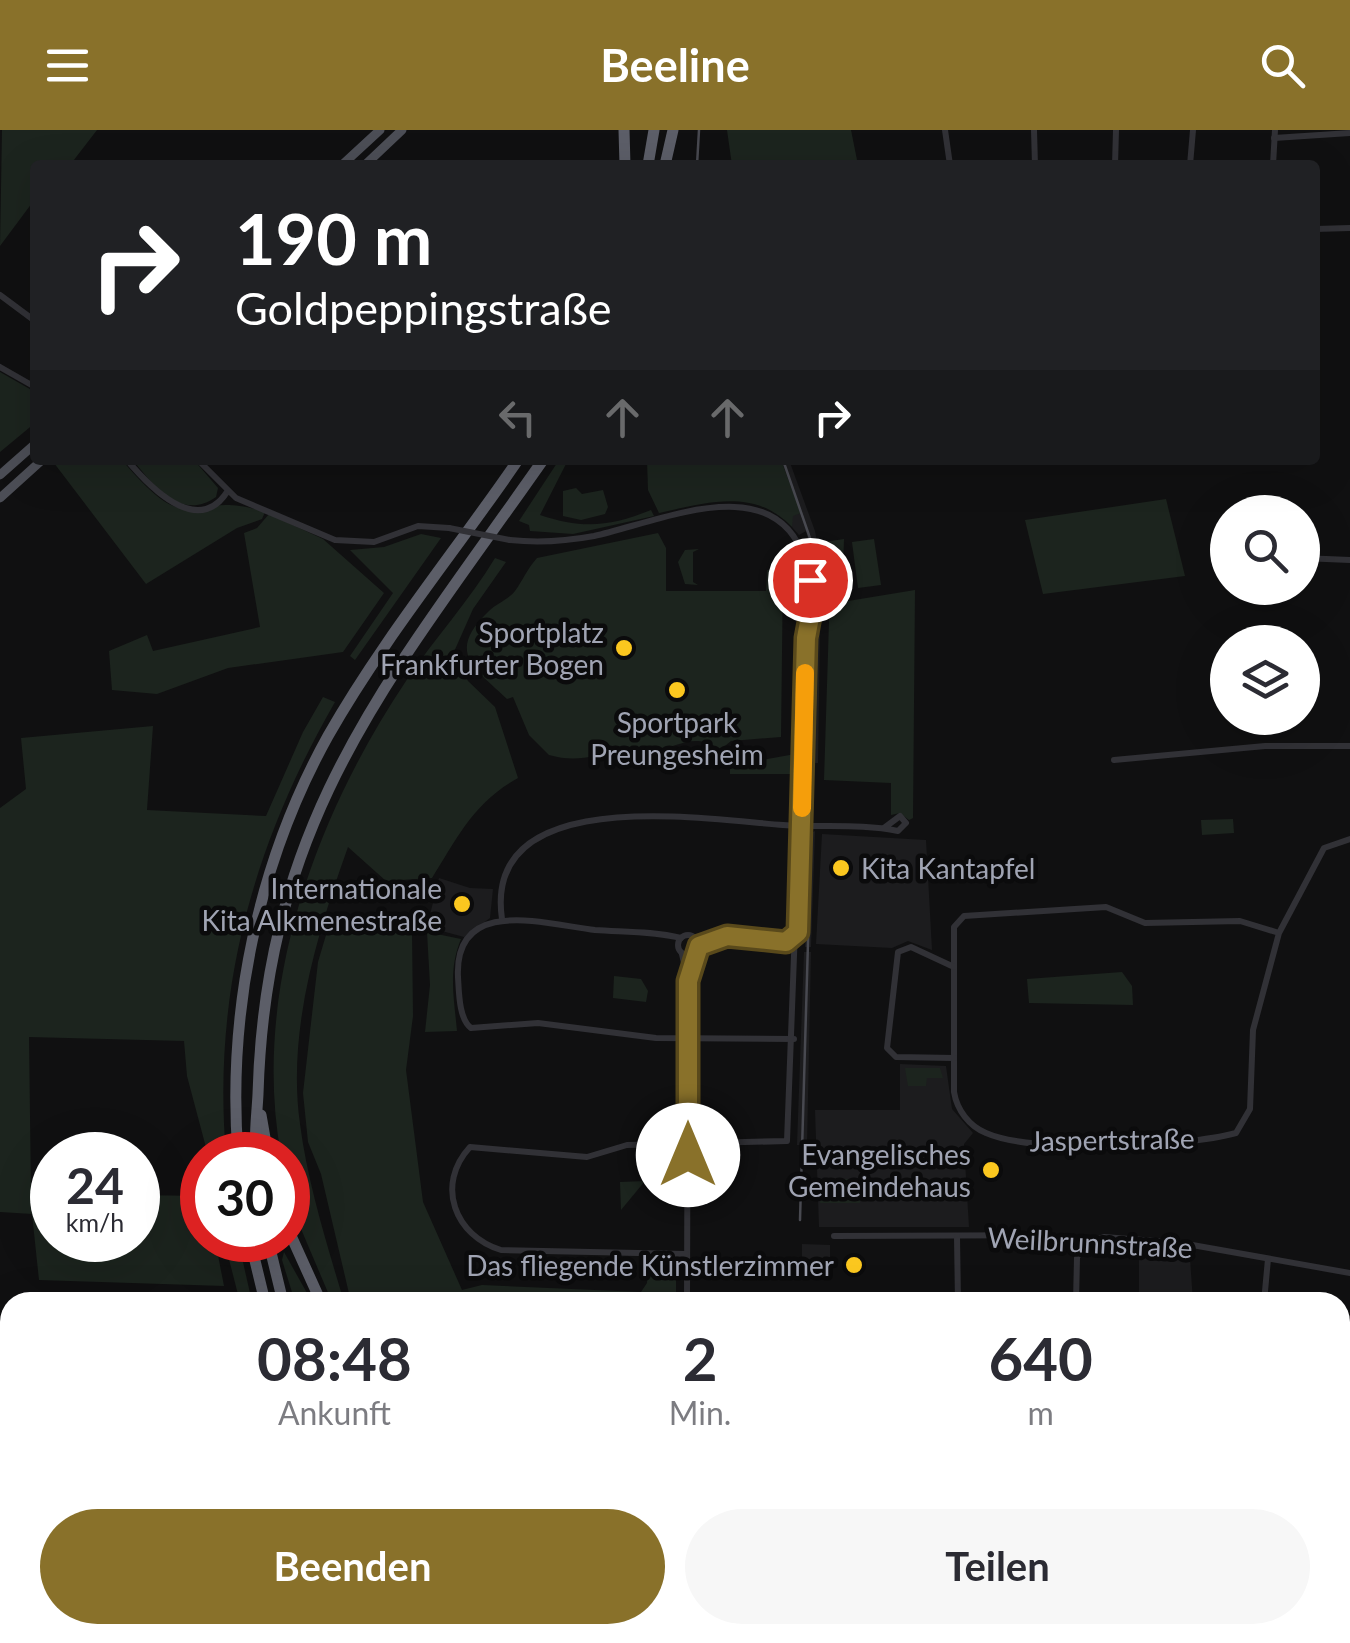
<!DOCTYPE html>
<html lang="de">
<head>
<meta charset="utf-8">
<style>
  :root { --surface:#fff; --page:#f7f7f7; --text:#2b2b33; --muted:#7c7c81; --accent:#89712a }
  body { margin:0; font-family:Lato,sans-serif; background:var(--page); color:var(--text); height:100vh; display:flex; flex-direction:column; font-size:38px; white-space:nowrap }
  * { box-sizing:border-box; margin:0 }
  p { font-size:32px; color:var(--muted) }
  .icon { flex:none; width:55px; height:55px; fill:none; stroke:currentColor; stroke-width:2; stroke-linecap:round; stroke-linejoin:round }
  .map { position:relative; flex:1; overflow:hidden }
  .drawer { position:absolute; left:0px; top:1162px; width:1350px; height:352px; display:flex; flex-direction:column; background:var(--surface); border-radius:30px 30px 0 0; box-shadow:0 10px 40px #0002 }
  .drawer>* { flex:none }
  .top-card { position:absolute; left:30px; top:30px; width:1290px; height:305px; border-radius:10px; box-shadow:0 10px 40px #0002; background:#202124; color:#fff; overflow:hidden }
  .buttons { position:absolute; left:1210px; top:365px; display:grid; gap:20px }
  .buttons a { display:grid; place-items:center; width:110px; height:110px; border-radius:50%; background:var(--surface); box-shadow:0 10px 40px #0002; font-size:50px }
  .speed { position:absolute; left:30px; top:1002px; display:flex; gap:20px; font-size:50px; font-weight:700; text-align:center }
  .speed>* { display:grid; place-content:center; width:130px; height:130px; border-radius:50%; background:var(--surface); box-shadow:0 10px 40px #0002; line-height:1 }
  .speed small { font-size:25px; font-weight:400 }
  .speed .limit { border:15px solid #d22; background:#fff; color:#111 }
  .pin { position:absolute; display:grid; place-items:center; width:85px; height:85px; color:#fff; margin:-42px; border:5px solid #fff; border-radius:50%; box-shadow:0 2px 10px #0007 }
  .me { position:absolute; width:110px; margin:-55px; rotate:0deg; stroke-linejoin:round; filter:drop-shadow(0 0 8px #0008) }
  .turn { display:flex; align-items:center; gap:35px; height:210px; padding:0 40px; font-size:45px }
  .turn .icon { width:130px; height:130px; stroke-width:2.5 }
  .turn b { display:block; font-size:70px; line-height:85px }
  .lanes { display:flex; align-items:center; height:95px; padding:0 40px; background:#0003; justify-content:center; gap:50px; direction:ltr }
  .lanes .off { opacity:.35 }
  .eta { display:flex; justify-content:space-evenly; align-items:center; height:170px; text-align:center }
  .eta b { font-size:60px; font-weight:700; line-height:70px }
  .cta { display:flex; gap:20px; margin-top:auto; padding:20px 40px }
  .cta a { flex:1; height:115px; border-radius:60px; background:var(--accent); color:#fff; font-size:40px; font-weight:700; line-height:115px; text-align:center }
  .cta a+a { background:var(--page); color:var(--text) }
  header { display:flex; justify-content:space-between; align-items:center; height:130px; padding:0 40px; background:var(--accent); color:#fff; font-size:45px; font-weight:700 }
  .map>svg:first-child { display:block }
  .built { fill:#1c1c1e }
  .green { fill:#1c241e }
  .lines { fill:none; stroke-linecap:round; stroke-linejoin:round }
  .street { stroke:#313136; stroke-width:6 }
  .secondary { stroke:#3f4047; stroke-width:9 }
  .primary { stroke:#4c4e56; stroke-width:9 }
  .highway { stroke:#5c5e68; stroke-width:11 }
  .tram { stroke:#484950; stroke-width:2.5 }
  .street-bridge { stroke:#313136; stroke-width:6 }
  .route-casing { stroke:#59491b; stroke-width:25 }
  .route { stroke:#89712a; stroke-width:18 }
  .slow { stroke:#f59e0b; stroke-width:18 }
  .poi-dot { fill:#fbc71f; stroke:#0b0b0c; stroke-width:4 }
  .labels { text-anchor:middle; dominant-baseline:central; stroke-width:9; stroke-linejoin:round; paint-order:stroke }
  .poi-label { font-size:28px; fill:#a0a4b3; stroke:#0b0b0c; text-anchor:end }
  .street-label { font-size:28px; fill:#a0a4b3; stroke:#0b0b0c }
</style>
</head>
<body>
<header><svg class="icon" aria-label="menu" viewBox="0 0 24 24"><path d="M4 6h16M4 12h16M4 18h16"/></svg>Beeline<svg class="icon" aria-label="search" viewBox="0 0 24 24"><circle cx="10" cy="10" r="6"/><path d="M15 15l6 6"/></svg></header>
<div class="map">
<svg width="1350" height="1513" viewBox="0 0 1350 1513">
  <rect width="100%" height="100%" fill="#101011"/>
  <g class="built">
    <polygon points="781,330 789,330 815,401 821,433 818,633 811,633 814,438 806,401 799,405 792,397 792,385 800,382"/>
    <polygon points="815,701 811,817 805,817 809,704"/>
    <polygon points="822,704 926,710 932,820 908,811 892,818 816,814"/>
    <polygon points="439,748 470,758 493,759 490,788 464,807 427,797"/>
    <polygon points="804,822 811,822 807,1015 797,1015"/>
    <polygon points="900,934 946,936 952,979 973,1003 964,1014 969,1097 819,1097 815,980 900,980"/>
    <polygon points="802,1114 830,1115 830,1144 802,1144"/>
    <polygon points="1139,1120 1190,1128 1193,1172 1139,1172"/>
    <polygon points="672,1505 797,1505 799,1513 673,1513"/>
  </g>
  <g class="green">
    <polygon points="2,0 97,0 70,35 35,35 35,69 0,116"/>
    <polygon points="727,0 851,0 858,35 732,35"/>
    <polygon points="0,242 35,262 35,293 0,322"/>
    <path d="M57,330H122C195,417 187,356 265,382L262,389L237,398L146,454L54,333Z"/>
    <path d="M133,330H194L218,358L216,367C181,392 153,355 133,330Z"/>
    <path d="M559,330H568L540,385C582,399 609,397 651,380L654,386L573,404L530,401L529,395L519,391Z"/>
    <path d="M647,330H781L801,383L793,386L792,397C754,357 706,373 659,383L648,360Z"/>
    <polygon points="576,358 582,364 603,360 608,377 605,384 581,390 563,386 563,361"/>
    <polygon points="1166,369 1185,446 1043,464 1025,390"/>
    <polygon points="269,384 323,409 384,463 343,522 228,538 157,564 112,560 109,521 147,505 153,521 260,497 244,403 257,398"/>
    <path d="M658,403L666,418V461H766L767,440H783L781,607L731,611L720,620C695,601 678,617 652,622C641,623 630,621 620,622C593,625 577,633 549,625L529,605L513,567L507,569C473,537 446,522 489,481C496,474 509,469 515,461C523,450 527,439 537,428Z"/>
    <polygon points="421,404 441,408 355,530 350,526 393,463 350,420 384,417"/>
    <polygon points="844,409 842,472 915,460 913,688 909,690 900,683 891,685 891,653 824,650 830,460 824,412"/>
    <polygon points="874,409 881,455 858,458 852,412"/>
    <polygon points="699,419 693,422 693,452 698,455 685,454 678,432 685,420"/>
    <path d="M495,428L506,432L473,479L453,524L468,551L495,577L518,648C474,672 457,708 432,748L386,751L348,717C317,804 287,901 300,994C308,1055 327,1114 344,1172H332L290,1073L288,1025H281C251,861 316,685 406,551C434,509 469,471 495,428Z"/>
    <path d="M323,567L335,572C254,713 212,860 226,1025H208L187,946L184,911L29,907L31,1063L52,1064V1110H138V1065L202,1066V1110H215L224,1156L39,1150L32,1084L0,1082V678L26,659L21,608L153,596L147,680L266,686L303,602Z"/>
    <polygon points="795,624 794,644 730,644 730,636"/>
    <polygon points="1233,689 1234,703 1202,705 1201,690"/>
    <polygon points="412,802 413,886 406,940 423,1072 462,1160 482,1155 641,1162 647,1153 648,1133 676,1134 676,1172 351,1172 321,1044 308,1012 303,963 318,832 326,805"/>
    <path d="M427,802L461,809C448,840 454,868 457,901L425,902L430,855Z"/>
    <polygon points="1122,842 1132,856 1133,875 1029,873 1027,849"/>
    <polygon points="614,846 641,849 648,861 646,872 613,868"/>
    <polygon points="905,938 940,938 943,948 927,948 926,956 908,956"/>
    <polygon points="821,1049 860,1049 860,1073 820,1073"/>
    <polygon points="645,1051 621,1080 620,1052"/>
    <polygon points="224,1110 238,1110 252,1172 240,1172"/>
    <polygon points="284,1122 312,1172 295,1172 282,1130"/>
    <polygon points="0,1365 10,1366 10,1420 0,1419"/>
  </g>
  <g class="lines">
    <g class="street">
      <polyline points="945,0 950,35"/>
      <polyline points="1034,0 1035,35"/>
      <polyline points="1274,8 1350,3"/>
      <polyline points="1115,35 1116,0"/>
      <polyline points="1190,35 1193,0"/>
      <polyline points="1273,35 1275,0"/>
      <polyline points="1315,99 1350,98"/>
      <polyline points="0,165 35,191"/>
      <polyline points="0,237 35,257"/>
      <path d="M127,330C148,355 197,408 227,362"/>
      <polyline points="198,330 236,368 335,410 374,412 418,396 449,398"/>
      <path d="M510,410C538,413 567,411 594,406C659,392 777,336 805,431C813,456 814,481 806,506"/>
      <polyline points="1302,428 1350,430"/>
      <polyline points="1114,630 1265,616 1350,616"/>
      <path d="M502,789C482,653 702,689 783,695C820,698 861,693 898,701L906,693L900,686L884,698"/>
      <path d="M1279,803L1240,791L1145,793L1106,777L964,786L954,797V962C957,980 969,996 986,1003C1034,1024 1185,1017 1236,1003L1250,979L1253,900L1279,803L1324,718L1350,709"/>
      <circle cx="688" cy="815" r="10"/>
      <polyline points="694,807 786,812 795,808"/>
      <path d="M681,808C653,801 623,802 595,800C549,795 454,764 458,847C459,863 459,889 471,898L538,893L656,908L794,909"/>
      <polyline points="775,808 797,793"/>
      <polyline points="699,816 721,808"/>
      <polyline points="682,824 688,851 687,1172"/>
      <polyline points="954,928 896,927 887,918 898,822 911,817 954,837"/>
      <polyline points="834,1106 1051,1105 1082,1115 1104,1107 1181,1113 1350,1143"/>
      <polyline points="957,1107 958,1172"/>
      <path d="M686,1124L501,1120C455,1106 435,1055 470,1017L587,1027L627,1015L787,1011L806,508L802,493L810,462"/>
      <polyline points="1076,1172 1077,1128 1082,1115"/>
      <polyline points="1264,1172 1268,1129"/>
      <polyline points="1340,1375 1350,1375"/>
      <polyline points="1162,1505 1163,1513"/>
      <polyline points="1294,1505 1295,1513"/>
      <polyline points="941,1513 944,1505"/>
    </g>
    <polyline class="secondary" points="1350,1297 1345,1375 1350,1411"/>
    <g class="primary">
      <polyline points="342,35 380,0"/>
      <polyline points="365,35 402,0"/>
      <polyline points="0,345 35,314"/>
      <polyline points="0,368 42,330"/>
    </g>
    <g class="highway">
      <polyline points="624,0 625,35"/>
      <polyline points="648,35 654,0"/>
      <polyline points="665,35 673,0"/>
      <polyline points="261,985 268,1025"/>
      <path d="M238,1025C227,881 258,732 328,606C383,509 455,422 518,330"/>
      <path d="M256,1025C254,1004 257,985 258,964C266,685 392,546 543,330"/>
      <polyline points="288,1099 321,1172"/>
      <polyline points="250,1110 265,1172"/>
      <polyline points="268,1110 283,1172"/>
      <polyline points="380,1505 381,1513"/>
      <polyline points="471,1505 479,1513"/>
      <polyline points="490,1505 499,1513"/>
      <polyline points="426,1513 426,1505"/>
    </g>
    <g class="tram">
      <polyline points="697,35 699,0"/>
      <polyline points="783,330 812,414 818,465 800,1090"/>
    </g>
    <polyline class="street-bridge" points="449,398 510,410"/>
  </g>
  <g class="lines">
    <g class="route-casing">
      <polyline id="route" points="688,1025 688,851 699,816 727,806 786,812 798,802 806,508 813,471 810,450"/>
    </g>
    <use href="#route" class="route"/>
    <polyline class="slow" points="802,678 805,543"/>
  </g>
  <g class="poi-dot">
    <circle cx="624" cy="518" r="10"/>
    <circle cx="677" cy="560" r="10"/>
    <circle cx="841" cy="738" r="10"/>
    <circle cx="462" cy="774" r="10"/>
    <circle cx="991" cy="1040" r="10"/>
    <circle cx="854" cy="1135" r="10"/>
  </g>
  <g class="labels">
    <g class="poi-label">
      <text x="604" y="502">Sportplatz<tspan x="604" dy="32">Frankfurter Bogen</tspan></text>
      <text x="677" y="592" text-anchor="middle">Sportpark<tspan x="677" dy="32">Preungesheim</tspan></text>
      <text x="861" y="738" text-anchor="start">Kita Kantapfel</text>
      <text x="442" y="758">Internationale<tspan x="442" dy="32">Kita Alkmenestraße</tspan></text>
      <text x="971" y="1024">Evangelisches<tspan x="971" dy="32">Gemeindehaus</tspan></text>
      <text x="834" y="1135">Das fliegende Künstlerzimmer</text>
    </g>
    <g class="street-label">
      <text transform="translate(1112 1009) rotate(-1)">Jaspertstraße</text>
      <text transform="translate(1090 1112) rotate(3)">Weilbrunnstraße</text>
    </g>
  </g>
</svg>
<div class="buttons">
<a><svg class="icon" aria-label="search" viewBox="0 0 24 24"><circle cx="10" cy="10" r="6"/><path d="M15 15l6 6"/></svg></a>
<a><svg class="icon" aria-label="layers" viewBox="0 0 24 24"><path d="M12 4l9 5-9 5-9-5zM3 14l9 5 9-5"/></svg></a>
</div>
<div class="speed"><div>24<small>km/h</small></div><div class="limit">30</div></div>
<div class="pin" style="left:810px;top:450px;background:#d93025"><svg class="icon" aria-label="arrive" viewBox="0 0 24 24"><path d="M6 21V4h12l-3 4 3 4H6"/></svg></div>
<svg class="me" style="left:688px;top:1025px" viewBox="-20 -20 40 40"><circle r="19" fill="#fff"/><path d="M0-13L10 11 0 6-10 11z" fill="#89712a"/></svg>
<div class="top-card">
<div class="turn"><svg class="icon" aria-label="right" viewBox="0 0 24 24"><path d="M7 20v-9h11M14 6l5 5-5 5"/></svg><div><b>190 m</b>Goldpeppingstraße</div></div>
<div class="lanes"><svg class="icon off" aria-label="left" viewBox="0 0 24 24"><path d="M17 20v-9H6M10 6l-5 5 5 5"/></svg><svg class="icon off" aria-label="ahead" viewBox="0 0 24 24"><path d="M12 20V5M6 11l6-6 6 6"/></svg><svg class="icon off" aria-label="ahead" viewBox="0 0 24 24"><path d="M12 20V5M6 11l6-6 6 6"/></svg><svg class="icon" aria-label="right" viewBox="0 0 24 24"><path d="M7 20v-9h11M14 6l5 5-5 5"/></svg></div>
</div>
<section class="drawer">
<div class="eta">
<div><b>08:48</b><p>Ankunft</p></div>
<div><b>2</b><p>Min.</p></div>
<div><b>640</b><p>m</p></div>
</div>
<div class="cta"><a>Beenden</a><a>Teilen</a></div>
</section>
</div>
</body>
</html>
